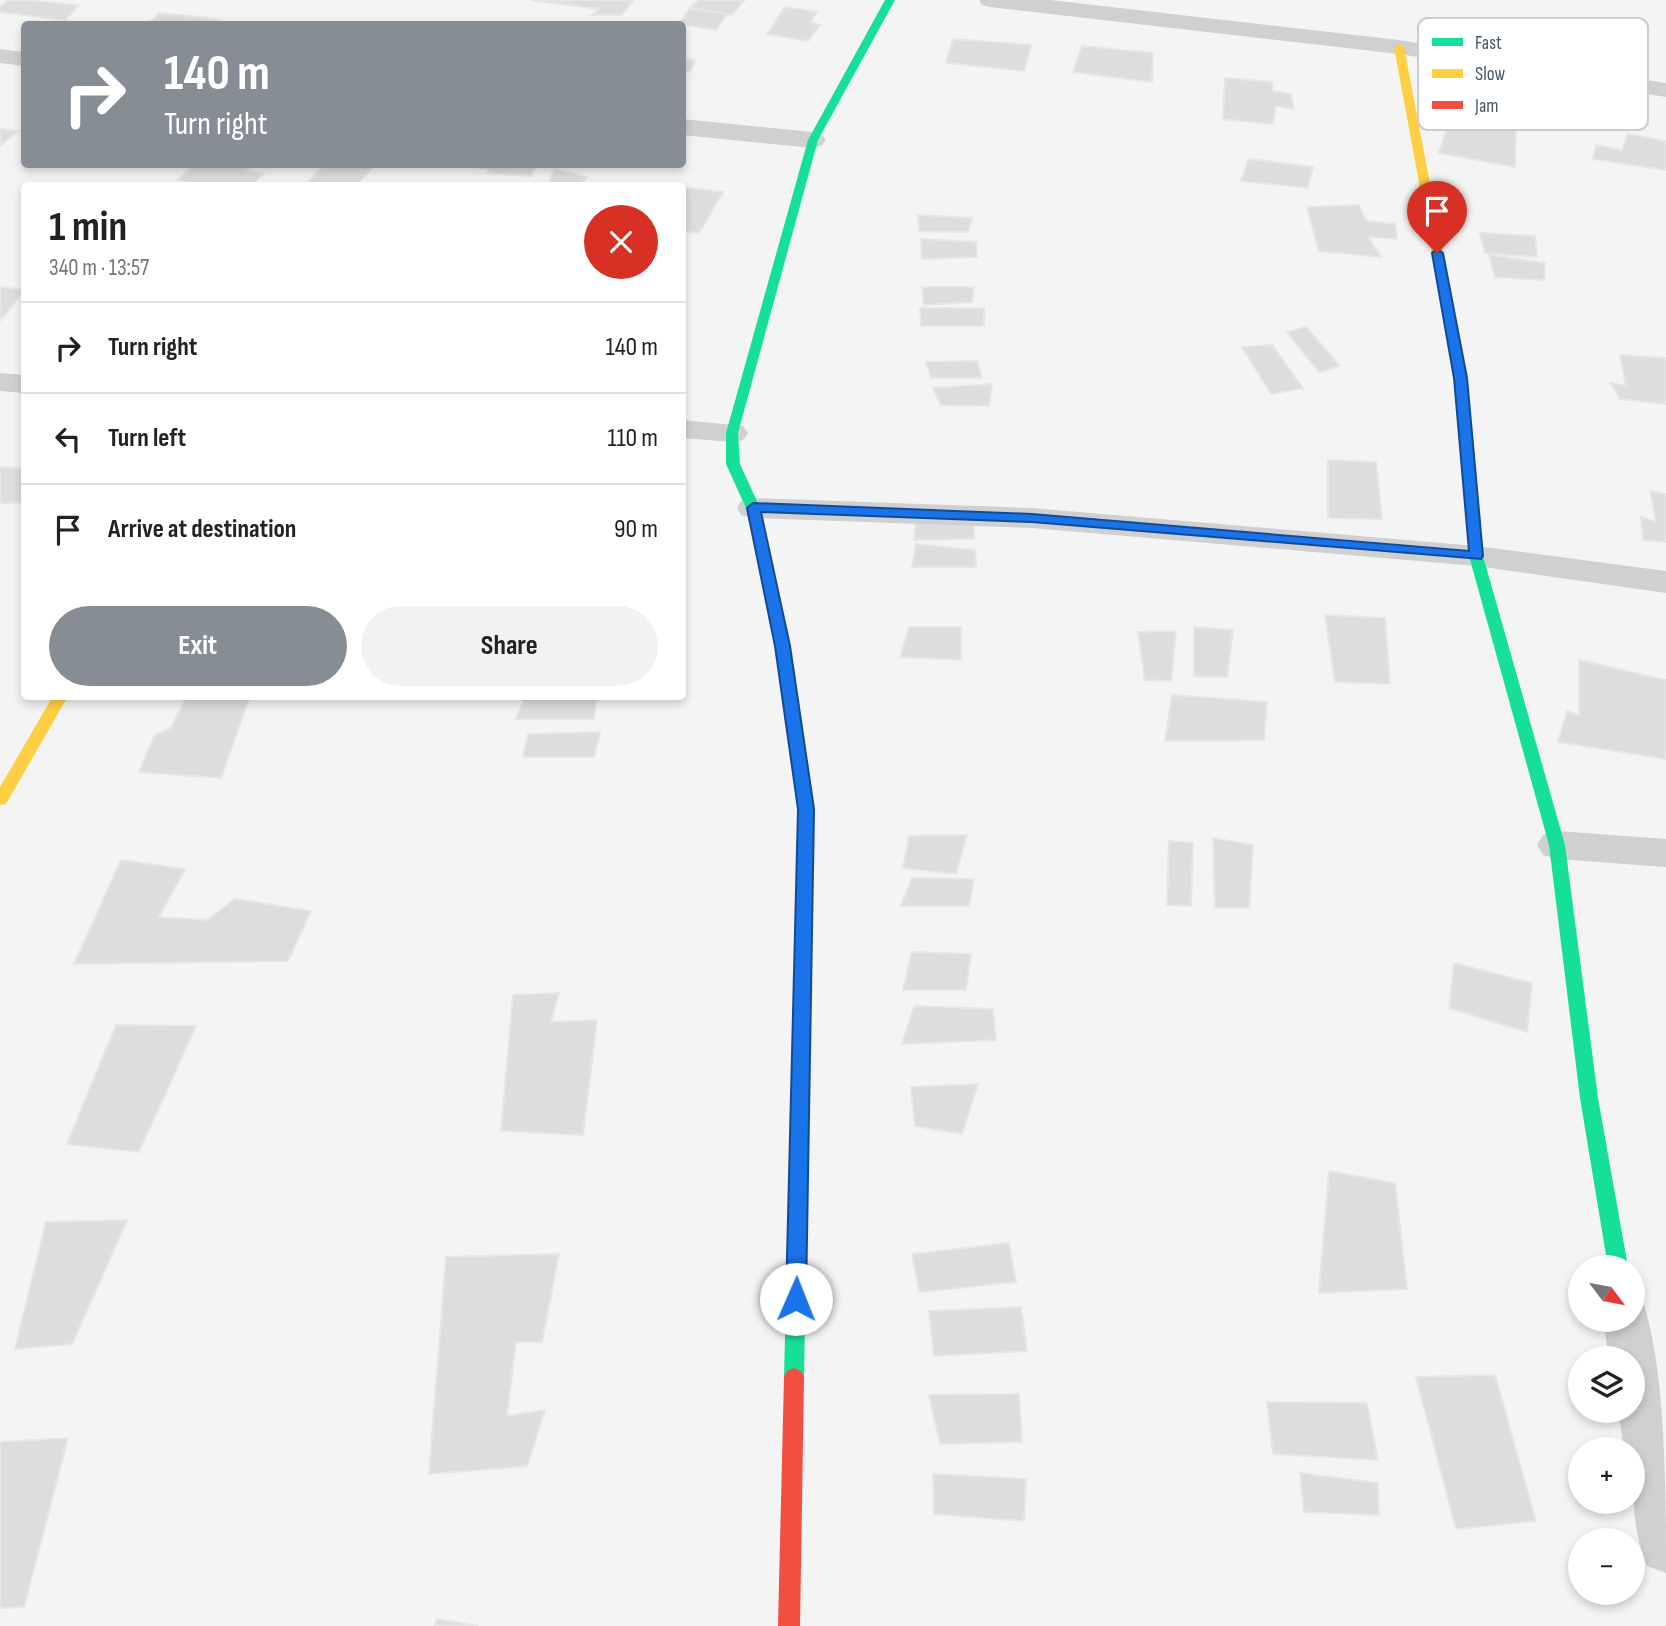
<!DOCTYPE html>
<html lang="en">
<head>
<meta charset="utf-8">
<style>
  :root { --surface:#fff; --page:#f2f2f2; --text:#222; --muted:#767676; --line:#e0e0e0; --accent:#868d94 }
  body { margin:0; font-family:"Sofia Sans Condensed",sans-serif; background:var(--page); color:var(--text); height:100vh; display:flex; flex-direction:column; font-size:26px; white-space:nowrap }
  * { box-sizing:border-box; margin:0 }
  p { font-size:23px; color:var(--muted) }
  .icon { flex:none; width:38px; height:38px; fill:none; stroke:currentColor; stroke-width:2; stroke-linecap:round; stroke-linejoin:round }
  .map { position:relative; flex:1; overflow:hidden }
  .details { position:absolute; left:21px; top:182px; width:665px; height:518px; display:flex; flex-direction:column; background:var(--surface); border-radius:7px; box-shadow:0 4px 10px #0003 }
  .details>* { flex:none }
  .banner { position:absolute; left:21px; top:21px; width:665px; height:147px; border-radius:7px; box-shadow:0 4px 10px #0003; background:#868d94; color:#fff; overflow:hidden }
  .needle { width:46px; rotate:122deg }
  .tools { position:absolute; left:1568px; top:1255px; display:grid; gap:14px }
  .tools a { display:grid; place-items:center; width:77px; height:77px; border-radius:50%; background:var(--surface); box-shadow:0 4px 10px #0003; font-size:35px }
  .pin { position:absolute; display:grid; place-items:center; width:60px; height:60px; color:#fff; margin:-72px -30px; border-radius:50% 50% 50% 0; rotate:-45deg; box-shadow:0 0 7px #0007 }
  .pin .icon { rotate:45deg }
  .me { position:absolute; width:77px; margin:-38px; rotate:1deg; stroke-linejoin:round; filter:drop-shadow(0 0 5px #0008) }
  .turn { display:flex; align-items:center; gap:24px; height:147px; padding:0 28px; font-size:32px }
  .turn .icon { width:91px; height:91px; stroke-width:2.5 }
  .turn b { display:block; font-size:49px; line-height:60px }
  .round { display:grid; place-items:center; flex:none; width:74px; height:74px; border-radius:37px; background:var(--page) }
  .summary { display:flex; align-items:center; justify-content:space-between; height:119px; padding:0 28px }
  h1 { font-size:42px; font-weight:700; line-height:52px }
  .button { display:flex; gap:14px; margin-top:auto; padding:14px 28px }
  .button a { flex:1; height:80px; border-radius:42px; background:var(--accent); color:#fff; font-size:28px; font-weight:700; line-height:80px; text-align:center }
  .button a+a { background:var(--page); color:var(--text) }
  ul { padding:0; list-style:none }
  li { display:flex; align-items:center; gap:21px; height:91px; padding:0 28px; border-top:2px solid var(--line) }
  li div { flex:1 }
  li b { display:block; font-size:26px }
  li em { font-style:normal }
  .map>svg:first-child { display:block }
  .building { fill:#ddddde; stroke:#e5e6e7; stroke-width:2 }
  .lines { fill:none; stroke-linecap:round; stroke-linejoin:round }
  .street { fill:#ced0d2; fill-rule:evenodd }
  .fast { fill:#16e098; fill-rule:evenodd }
  .slow { fill:#ffcf43; fill-rule:evenodd }
  .jam { fill:#f24e42; fill-rule:evenodd }
  .route { fill:#1a73e8; stroke:#114b97; stroke-width:2 }
  .key { fill:#fff; stroke:#c9ccd0; stroke-width:2 }
  .key-label { font-size:19px; fill:#4a5661 }
</style>
</head>
<body>
<div class="map">
<svg width="1666" height="1626" viewBox="0 0 1666 1626">
  <rect width="100%" height="100%" fill="#f4f4f4"/>
  <g class="building">
    <polygon points="8,0 26,0 79,5 65,20 0,12 0,7"/>
    <polygon points="531,0 634,0 621,15 592,15 599,9"/>
    <polygon points="699,0 738,0 744,1 732,15 690,8"/>
    <polygon points="785,7 817,12 810,22 820,25 808,41 767,34"/>
    <polygon points="690,8 727,14 716,30 679,24"/>
    <polygon points="159,13 220,19 212,24 148,24"/>
    <polygon points="953,39 1031,45 1024,71 946,63"/>
    <polygon points="1082,46 1153,53 1152,82 1073,72"/>
    <polygon points="682,59 696,60 690,72 682,71"/>
    <polygon points="1225,78 1272,82 1273,91 1291,94 1294,109 1276,106 1273,124 1223,119"/>
    <polygon points="1452,113 1516,122 1515,167 1439,153"/>
    <polygon points="0,129 18,131 0,146"/>
    <polygon points="1628,134 1666,141 1666,170 1593,159 1596,145 1622,150"/>
    <polygon points="1249,159 1313,167 1308,188 1241,181"/>
    <polygon points="195,164 253,164 247,171 264,173 252,186 208,186 177,180"/>
    <polygon points="325,164 376,164 356,186 304,186"/>
    <polygon points="457,164 539,164 530,176 487,173 491,170"/>
    <polygon points="554,169 587,177 580,186 548,186"/>
    <polygon points="682,187 723,192 699,233 682,231"/>
    <polygon points="1359,205 1366,221 1395,224 1397,239 1368,237 1381,257 1319,251 1307,207"/>
    <polygon points="918,215 972,218 968,232 919,231"/>
    <polygon points="1480,233 1535,236 1537,257 1485,253"/>
    <polygon points="921,239 976,242 977,257 922,259"/>
    <polygon points="1489,255 1545,263 1544,280 1495,277"/>
    <polygon points="0,287 24,290 0,321"/>
    <polygon points="922,287 974,287 972,302 924,305"/>
    <polygon points="920,308 984,308 984,326 921,326"/>
    <polygon points="1306,327 1340,366 1319,372 1287,332"/>
    <polygon points="1272,345 1303,388 1271,394 1242,347"/>
    <polygon points="1620,355 1666,358 1666,404 1620,399 1611,383 1626,386"/>
    <polygon points="977,361 982,378 931,378 926,362"/>
    <polygon points="992,384 989,406 941,405 933,388"/>
    <polygon points="1328,460 1376,462 1382,519 1328,518"/>
    <polygon points="0,467 24,468 24,503 0,503"/>
    <polygon points="1650,491 1666,494 1666,542 1643,540 1641,517 1656,522"/>
    <polygon points="916,520 974,521 974,539 914,540"/>
    <polygon points="916,544 975,550 976,567 912,567"/>
    <polygon points="1325,615 1385,618 1390,684 1335,682"/>
    <polygon points="909,627 961,627 961,660 900,657"/>
    <polygon points="1194,627 1233,630 1227,677 1194,676"/>
    <polygon points="1176,631 1171,681 1145,680 1138,632"/>
    <polygon points="1579,660 1666,680 1666,759 1558,742 1567,711 1579,715"/>
    <polygon points="1172,695 1267,702 1264,740 1165,741"/>
    <polygon points="187,696 250,696 221,778 139,772 155,735 171,728"/>
    <polygon points="525,696 597,696 594,719 516,719"/>
    <polygon points="600,732 594,757 523,757 528,734"/>
    <polygon points="967,835 956,874 903,868 909,836"/>
    <polygon points="1213,838 1253,845 1249,908 1215,908"/>
    <polygon points="1169,841 1193,843 1191,906 1167,905"/>
    <polygon points="121,860 185,869 159,917 207,920 235,899 311,911 288,961 74,964"/>
    <polygon points="912,878 974,879 969,906 901,906"/>
    <polygon points="912,952 971,954 966,990 903,990"/>
    <polygon points="1454,963 1532,983 1527,1032 1449,1008"/>
    <polygon points="559,993 551,1022 597,1020 583,1135 501,1131 513,995"/>
    <polygon points="914,1006 993,1009 996,1040 902,1044"/>
    <polygon points="116,1025 196,1026 139,1152 67,1144"/>
    <polygon points="978,1084 962,1134 915,1126 911,1087"/>
    <polygon points="1329,1171 1395,1183 1407,1289 1319,1293"/>
    <polygon points="127,1220 72,1344 15,1349 46,1222"/>
    <polygon points="1009,1243 1016,1282 919,1292 912,1254"/>
    <polygon points="559,1254 542,1342 516,1342 507,1416 545,1410 527,1466 429,1474 446,1257"/>
    <polygon points="1021,1307 1027,1351 934,1356 929,1311"/>
    <polygon points="1495,1375 1536,1521 1456,1529 1416,1377"/>
    <polygon points="1019,1394 1022,1442 940,1444 929,1395"/>
    <polygon points="1267,1402 1367,1403 1378,1460 1273,1454"/>
    <polygon points="68,1438 24,1607 0,1608 0,1442"/>
    <polygon points="1300,1473 1378,1483 1379,1515 1304,1512"/>
    <polygon points="933,1474 1026,1479 1024,1521 934,1514"/>
    <polygon points="437,1619 479,1626 434,1626"/>
  </g>
  <g class="lines">
    <g class="street">
      <polygon points="979,0 1050,0 1399,40 1666,83 1666,97 1399,54 990,7 982,5"/>
      <polygon points="0,49 24,52 24,66 0,63"/>
      <polygon points="682,119 813,132 822,135 826,140 822,145 813,148 682,135"/>
      <polygon points="0,373 24,375 24,393 0,391"/>
      <polygon points="682,420 743,426 748,433 743,440 732,442 682,438"/>
      <polygon points="753,498 1032,508 1476,546 1666,571 1666,593 1476,566 1032,528 753,518 741,515 737,508 741,501"/>
      <polygon points="1557,831 1666,839 1666,867 1557,859 1543,855 1537,845 1543,835"/>
      <path d="M1633,1301L1644,1305C1666,1374 1666,1496 1666,1573L1647,1566C1631,1528 1633,1489 1633,1449H1624L1618,1410H1633V1358H1609L1603,1320H1633Z"/>
    </g>
    <g class="fast">
      <polygon points="885,0 895,0 818,140 738,433 740,464 760,508 763,523 756,527 749,523 746,508 726,464 726,433 808,140"/>
      <polygon points="1470,477 1477,481 1483,556 1565,845 1598,1098 1628,1267 1608,1267 1580,1098 1549,845 1469,556 1463,481"/>
      <polygon points="798,747 806,752 814,809 804,1377 801,1383 794,1386 787,1383 784,1377 798,809 790,752"/>
    </g>
    <g class="slow">
      <polygon points="1399,44 1404,47 1467,378 1477,481 1470,485 1463,481 1455,378 1394,47"/>
      <polygon points="756,519 763,523 790,646 806,752 798,757 790,752 776,646 749,523"/>
      <polygon points="53,696 68,696 6,804 0,805 0,787"/>
    </g>
    <polygon class="jam" points="794,1368 801,1371 804,1377 800,1626 778,1626 784,1377 787,1371"/>
  </g>
  <polygon class="route" points="1437,249 1443,253 1467,378 1483,556 1481,559 1032,522 761,512 790,646 814,809 806,1299 803,1305 796,1308 789,1305 786,1299 798,809 775,646 747,508 753,503 1032,514 1469,551 1454,378 1432,253"/>
  <rect x="1418" y="18" width="230" height="112" rx="10" class="key"/>
  <rect x="1432" y="38" width="31" height="8" fill="#16e098"/>
  <rect x="1432" y="69" width="31" height="9" fill="#ffcf43"/>
  <rect x="1432" y="101" width="31" height="8" fill="#f24e42"/>
  <g class="key-label">
    <text x="1475" y="49">Fast</text>
    <text x="1475" y="80">Slow</text>
    <text x="1475" y="112">Jam</text>
  </g>
</svg>
<div class="tools">
<a><svg class="needle" viewBox="-14 -14 28 28"><path d="M0-13l5 13h-10z" fill="#e53935"/><path d="M0 13l5-13h-10z" fill="#767676"/></svg></a>
<a><svg class="icon" aria-label="layers" viewBox="0 0 24 24"><path d="M12 4l9 5-9 5-9-5zM3 14l9 5 9-5"/></svg></a>
<a>+</a>
<a>−</a>
</div>
<div class="pin" style="left:1437px;top:253px;background:#d93025"><svg class="icon" aria-label="arrive" viewBox="0 0 24 24"><path d="M6 21V4h12l-3 4 3 4H6"/></svg></div>
<svg class="me" style="left:796px;top:1299px" viewBox="-20 -20 40 40"><circle r="19" fill="#fff"/><path d="M0-13L10 11 0 6-10 11z" fill="#1a73e8"/></svg>
<div class="banner">
<div class="turn"><svg class="icon" aria-label="right" viewBox="0 0 24 24"><path d="M7 20v-9h11M14 6l5 5-5 5"/></svg><div><b>140 m</b>Turn right</div></div>
</div>
<section class="details">
<div class="summary"><div><h1>1 min</h1><p>340 m · 13:57</p></div><a class="round" style="background:#d93025;color:#fff"><svg class="icon" aria-label="close" viewBox="0 0 24 24"><path d="M6 6l12 12M18 6L6 18"/></svg></a></div>
<ul>
<li><svg class="icon" aria-label="right" viewBox="0 0 24 24"><path d="M7 20v-9h11M14 6l5 5-5 5"/></svg><div><b>Turn right</b></div><em>140 m</em></li>
<li><svg class="icon" aria-label="left" viewBox="0 0 24 24"><path d="M17 20v-9H6M10 6l-5 5 5 5"/></svg><div><b>Turn left</b></div><em>110 m</em></li>
<li><svg class="icon" aria-label="arrive" viewBox="0 0 24 24"><path d="M6 21V4h12l-3 4 3 4H6"/></svg><div><b>Arrive at destination</b></div><em>90 m</em></li>
</ul>
<div class="button"><a>Exit</a><a>Share</a></div>
</section>
</div>
</body>
</html>
